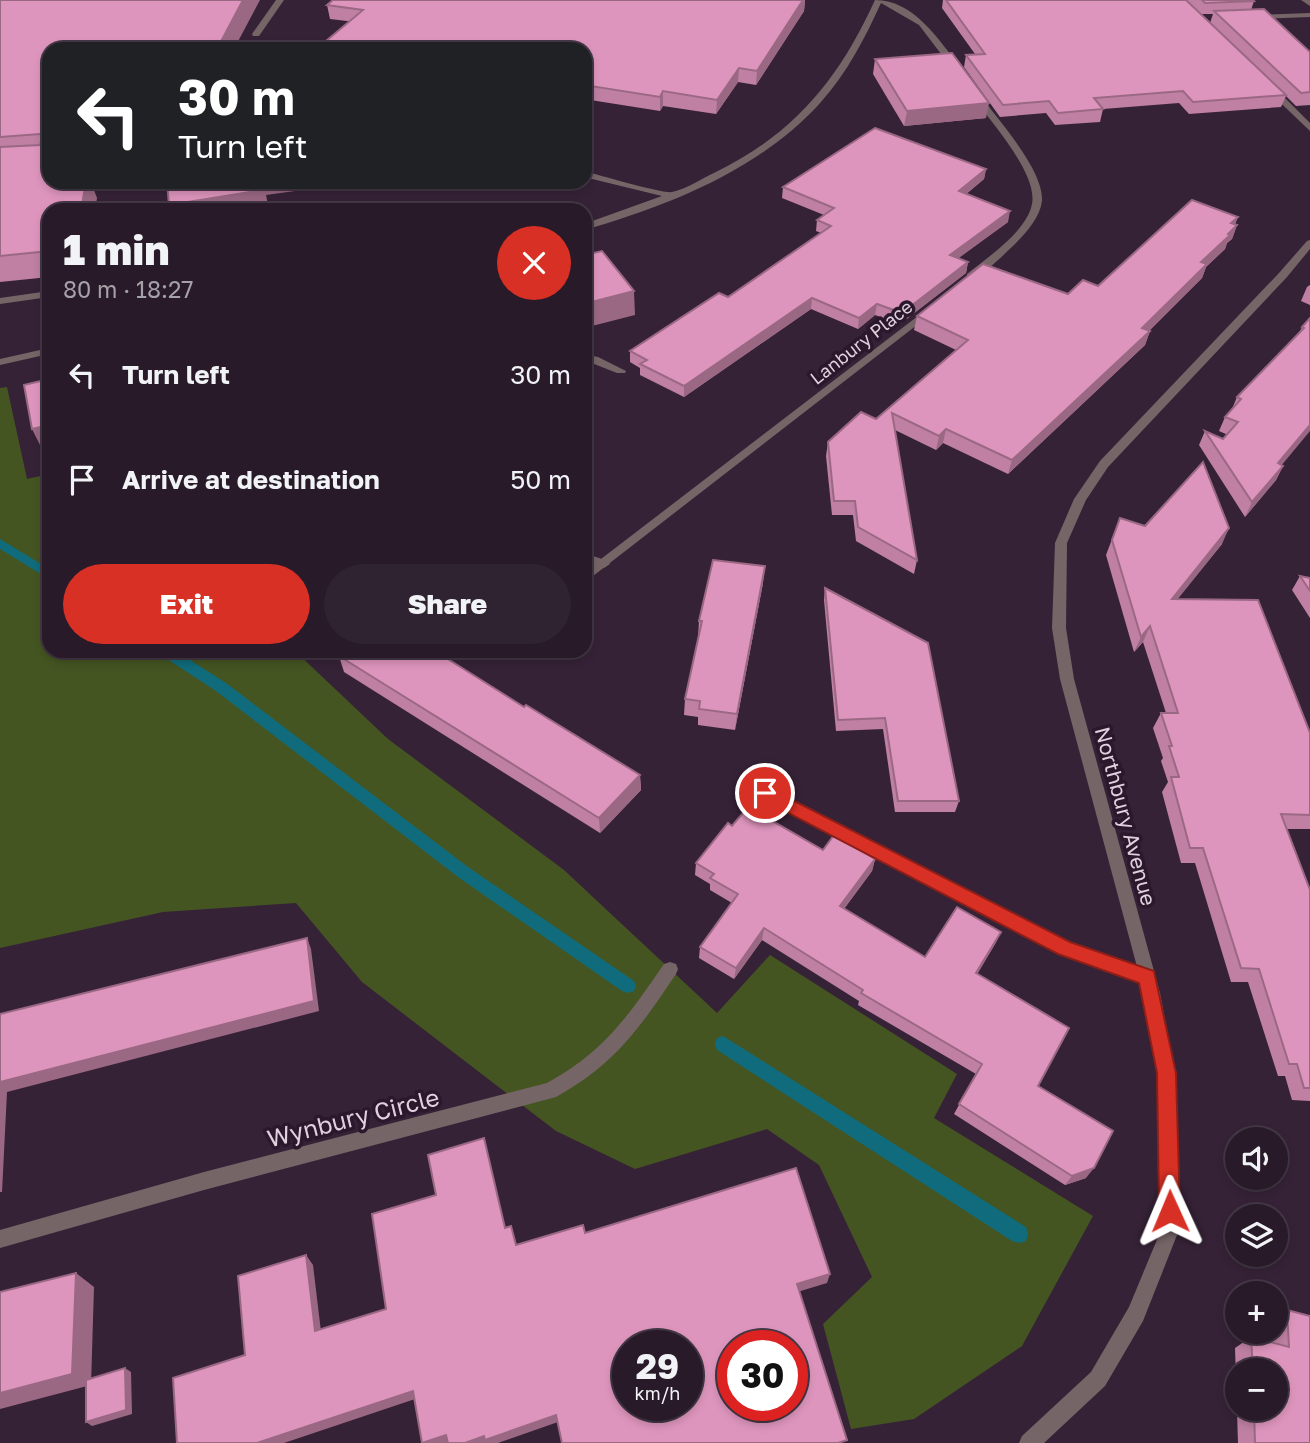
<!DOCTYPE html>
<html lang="en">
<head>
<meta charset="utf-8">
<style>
  :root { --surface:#281a29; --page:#302331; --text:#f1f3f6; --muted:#a5a1a8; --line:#443846; --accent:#d93025 }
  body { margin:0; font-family:"Golos Text",sans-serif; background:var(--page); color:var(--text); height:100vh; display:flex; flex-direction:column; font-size:26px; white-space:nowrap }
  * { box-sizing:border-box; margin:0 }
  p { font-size:23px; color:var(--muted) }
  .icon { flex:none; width:38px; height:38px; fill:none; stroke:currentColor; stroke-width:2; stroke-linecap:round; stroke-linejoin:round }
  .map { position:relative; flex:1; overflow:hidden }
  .panel { position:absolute; left:42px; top:203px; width:550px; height:455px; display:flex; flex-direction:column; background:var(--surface); border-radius:21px; box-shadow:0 4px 10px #0003,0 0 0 2px var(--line) }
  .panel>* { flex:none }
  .top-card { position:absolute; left:42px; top:42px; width:550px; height:147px; border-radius:21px; box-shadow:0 4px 10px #0003,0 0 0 2px var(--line); background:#202124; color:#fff; overflow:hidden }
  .controls { position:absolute; left:1225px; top:1127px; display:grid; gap:14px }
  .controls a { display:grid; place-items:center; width:63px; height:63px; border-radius:50%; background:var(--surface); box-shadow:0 4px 10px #0003,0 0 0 2px var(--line); font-size:35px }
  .speed { position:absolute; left:612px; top:1330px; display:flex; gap:14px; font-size:35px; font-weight:700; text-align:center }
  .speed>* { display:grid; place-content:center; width:91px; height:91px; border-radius:50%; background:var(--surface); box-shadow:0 4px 10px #0003,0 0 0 2px var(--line); line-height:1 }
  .speed small { font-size:18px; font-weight:400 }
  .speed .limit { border:10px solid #d22; background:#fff; color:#111 }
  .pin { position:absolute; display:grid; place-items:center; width:60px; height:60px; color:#fff; margin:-30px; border:4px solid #fff; border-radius:50%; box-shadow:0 2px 7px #0007 }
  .me { position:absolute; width:77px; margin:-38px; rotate:359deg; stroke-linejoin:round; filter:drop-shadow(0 0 5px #0008) }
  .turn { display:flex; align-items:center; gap:24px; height:147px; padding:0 21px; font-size:32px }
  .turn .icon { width:91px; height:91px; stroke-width:2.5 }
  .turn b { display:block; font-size:49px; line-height:60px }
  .round { display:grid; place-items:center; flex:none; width:74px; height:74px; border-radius:37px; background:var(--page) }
  .head { display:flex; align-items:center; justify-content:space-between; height:119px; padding:0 21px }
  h1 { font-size:42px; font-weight:800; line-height:52px }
  .button { display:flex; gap:14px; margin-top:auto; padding:14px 21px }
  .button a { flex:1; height:80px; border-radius:42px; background:var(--accent); color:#fff; font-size:28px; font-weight:800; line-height:80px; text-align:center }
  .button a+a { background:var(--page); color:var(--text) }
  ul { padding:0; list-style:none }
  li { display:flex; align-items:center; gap:21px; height:105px; padding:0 21px }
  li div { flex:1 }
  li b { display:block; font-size:26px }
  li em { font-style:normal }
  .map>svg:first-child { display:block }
  .green { fill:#445521 }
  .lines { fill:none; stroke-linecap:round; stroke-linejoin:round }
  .stream { fill:#106c7c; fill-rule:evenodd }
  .service { fill:#766566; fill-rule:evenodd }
  .minor { fill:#766566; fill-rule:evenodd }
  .wall { fill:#bf80a3; fill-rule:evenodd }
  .shaded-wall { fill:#9b6884 }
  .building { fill:#de95bd; stroke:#9b6884; stroke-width:2; fill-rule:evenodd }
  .route { fill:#d93025; stroke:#8d1f18; stroke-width:2 }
  .labels { text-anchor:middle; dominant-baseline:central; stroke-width:7; stroke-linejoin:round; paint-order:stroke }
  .far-street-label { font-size:18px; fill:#dfd1de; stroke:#2c182c }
  .street-label { font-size:21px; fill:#dfd1de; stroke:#2c182c }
  .near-street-label { font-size:24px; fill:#dfd1de; stroke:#2c182c }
</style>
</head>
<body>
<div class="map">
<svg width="1310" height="1443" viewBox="0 0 1310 1443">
  <rect width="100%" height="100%" fill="#362237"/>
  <polygon class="green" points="7,387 27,479 49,474 49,651 295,651 388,739 564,870 717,1013 770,955 957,1074 934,1118 1093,1216 1022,1346 914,1419 851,1429 823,1324 872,1277 819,1165 767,1129 635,1169 556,1131 362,982 296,903 163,912 0,948 0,388"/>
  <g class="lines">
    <g class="stream">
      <polygon points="0,539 49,569 49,579 0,549"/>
      <polygon points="159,651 176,651 226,683 468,867 634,981 636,986 634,991 628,993 622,991 458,877 216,691 161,655"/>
      <polygon points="723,1036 1026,1227 1028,1234 1026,1241 1019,1243 1012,1241 717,1050 715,1044 717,1038"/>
    </g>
    <g class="service">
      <polygon points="276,0 284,0 259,36 253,36 252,34"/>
      <polygon points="49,291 49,297 0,304 0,298"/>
      <polygon points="584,354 598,357 626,371 625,373 617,373 584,360"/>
      <polygon points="584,553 608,561 610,564 604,568 584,562"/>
      <polygon points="765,787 1069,943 1153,972 1155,977 1153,982 1147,984 1058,953 760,797 758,793 760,789"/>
    </g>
    <g class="minor">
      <path d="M875,0C914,0 939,40 960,67V71H954L919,25L881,3C865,38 847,73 821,102C761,169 669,206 584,230V224L662,196L584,177V171C599,175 663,194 672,192C687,189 702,178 716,172C795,133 839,79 875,0Z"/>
      <polygon points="1301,0 1310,0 1310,6"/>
      <polygon points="1310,13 1310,17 1252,19 1248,17 1252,15"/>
      <polygon points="1267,86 1273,86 1310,123 1310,131 1267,90"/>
      <path d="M974,95H980C998,120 1044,170 1042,201C1040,218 1025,234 1013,246C1001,257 986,273 971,279L967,278V274C988,257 1027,231 1032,204C1038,173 990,121 973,97Z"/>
      <polygon points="1310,240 1310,249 1287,277 1108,467 1086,500 1067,543 1066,628 1074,679 1160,993 1175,1073 1179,1230 1143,1321 1105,1386 1044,1443 1019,1443 1022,1436 1091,1372 1129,1307 1161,1230 1157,1073 1144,993 1060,679 1052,628 1055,543 1074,499 1100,461 1279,273 1307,241"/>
      <polygon points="931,306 936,309 935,311 584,583 584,572"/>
      <polygon points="49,348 49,354 0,365 0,359"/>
      <path d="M670,962L676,964L678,969L676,974C639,1029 615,1064 556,1097L204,1190L0,1248V1230L204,1172L547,1083C604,1052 628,1016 664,964Z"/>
    </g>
  </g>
  <g class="wall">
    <polygon points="0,0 49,49 49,182 97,198 49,210 49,277 0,282"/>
    <polygon points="333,0 805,0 804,11 756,85 738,82 716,114 663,106 660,111 584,99 584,49 330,19 327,5"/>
    <polygon points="943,0 1186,0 1210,23 1213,14 1201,14 1186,0 1253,0 1254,1 1251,10 1310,52 1310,105 1296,106 1286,96 1281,107 1189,114 1179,103 1103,109 1100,122 1055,125 1046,113 1000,117 964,67 966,55 975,54 942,8"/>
    <polygon points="875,59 986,118 904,126 873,74"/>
    <polygon points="986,169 984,179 966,194 1008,222 958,258 968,262 966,273 900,324 875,315 858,329 811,309 684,397 640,375 640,368 630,362 630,351 728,297 821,233 816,231 817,220 824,215 782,198 783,187"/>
    <polygon points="1238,217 1235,224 1237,225 1232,239 1227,243 1225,249 1206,267 1202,278 1149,331 1150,331 1145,345 1008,474 943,443 936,450 895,430 917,560 914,574 856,541 853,515 832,515 826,456 828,442 876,419 956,350 914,330 917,316 1068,294 1098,286"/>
    <polygon points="1310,285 1310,305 1301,301 1307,287"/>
    <polygon points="1310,318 1281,465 1283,466 1276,480 1245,517 1199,445 1205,431 1223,439 1228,435 1219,431 1225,417 1232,409 1237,397 1299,333 1302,327"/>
    <polygon points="1145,526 1222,544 1177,599 1310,733 1310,829 1286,829 1310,890 1310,1101 1292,1100 1285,1076 1278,1076 1248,982 1231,982 1195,863 1181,863 1162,792 1168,782 1161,761 1163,758 1153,728 1161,713 1166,713 1143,642 1134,652 1106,555 1114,534"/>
    <polygon points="1300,576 1310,578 1310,618 1292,590"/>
    <polygon points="763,583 735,730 698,725 698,717 684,715 685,699 698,637 699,621"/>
    <polygon points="825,588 959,801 955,812 895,812 883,729 836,731 824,600"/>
    <polygon points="339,656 524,707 640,775 641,790 600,833 344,672"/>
    <polygon points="732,826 823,850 875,859 872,871 844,909 925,957 1001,932 995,944 977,974 1038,1086 1086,1178 1065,1185 954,1114 976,1074 858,1005 859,1001 762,940 734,979 699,958 700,947 732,903 710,890 710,884 695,875 696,863"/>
    <path d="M1287,1310L1310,1443H1238L1235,1348L1251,1337L1271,1342L1270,1332H1276V1318ZM1237,1370H1276V1409H1237Z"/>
  </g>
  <g class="shaded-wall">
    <polygon points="243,0 260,0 234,49 217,49"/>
    <polygon points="803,0 805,0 804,11 756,85 757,71"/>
    <polygon points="739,68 738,82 716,114 717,100"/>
    <polygon points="663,91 663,106 660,111 660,97"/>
    <polygon points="989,103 986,118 904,126 907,111"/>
    <polygon points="986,169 984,179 957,202 959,191"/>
    <polygon points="78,182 91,182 97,198 95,210 81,210"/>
    <polygon points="262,182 294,182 295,191 266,195 269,210 171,210 169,205"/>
    <polygon points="1010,211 1008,222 948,266 950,255"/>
    <polygon points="1238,217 1233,229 1237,225 1232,239 1227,243 1225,249 1206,267 1202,278 1137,342 1142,328 1201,262 1231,223"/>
    <polygon points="968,262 966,273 900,324 902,313"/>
    <polygon points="634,291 635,315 584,328 584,304"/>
    <polygon points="812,298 811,309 684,397 684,386"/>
    <polygon points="877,304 875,315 858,329 859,318"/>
    <polygon points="1150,331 1145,345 1008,474 1012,460"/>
    <polygon points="49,425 49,443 40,445 32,429"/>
    <polygon points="1310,425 1310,431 1271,478 1278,463"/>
    <polygon points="946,429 943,443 936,450 939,436"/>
    <polygon points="1283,466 1276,480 1245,517 1252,502"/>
    <polygon points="1229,528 1222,544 1165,615 1172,599"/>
    <polygon points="765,566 763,583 735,730 737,714"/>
    <polygon points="1150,626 1143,642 1134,652 1141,637"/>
    <polygon points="640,775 641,790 600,833 599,818"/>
    <polygon points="875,859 872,871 837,918 840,906"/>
    <polygon points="764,928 762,940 734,979 736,968"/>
    <polygon points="1001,932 995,944 971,985 976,973"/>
    <polygon points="307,938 311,949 319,1011 7,1092 2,1192 0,1192 0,1082"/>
    <polygon points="1094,1168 1086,1178 1065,1185 1072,1176"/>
    <polygon points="306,1255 313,1265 322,1340 315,1331"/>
    <polygon points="76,1273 94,1287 91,1385 0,1409 0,1393"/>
    <polygon points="830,1274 827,1283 794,1293 797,1284"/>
    <polygon points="125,1368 131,1372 132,1414 92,1426 86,1422"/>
    <polygon points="413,1391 418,1398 284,1443 257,1443"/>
    <polygon points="556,1415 558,1422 498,1443 465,1443 484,1436"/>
    <polygon points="446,1435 451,1441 446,1443 423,1443"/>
  </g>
  <g class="building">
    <polygon points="0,0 243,0 217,49 49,49 49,182 86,182 81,210 49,210 49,251 0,256 0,147 40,145 43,136 40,134 0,137"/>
    <polygon points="333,0 803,0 757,71 739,68 717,100 663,91 660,97 584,85 584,49 330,49 319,47 363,10 327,5"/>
    <polygon points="946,0 1186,0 1286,95 1193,102 1183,91 1094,98 1103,109 1058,113 1049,101 1003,105 966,55 985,54"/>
    <polygon points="1202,0 1253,0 1254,1 1205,3"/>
    <polygon points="1264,9 1310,52 1310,92 1301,93 1214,11"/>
    <polygon points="952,53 989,103 907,111 875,59"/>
    <polygon points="875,128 986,169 959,191 1010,211 950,255 968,262 902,313 877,304 859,318 812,298 684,386 640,364 647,360 630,351 719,293 728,297 831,226 817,220 834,208 783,187"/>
    <polygon points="167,182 262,182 263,190 169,205"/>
    <polygon points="1192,200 1238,217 1231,223 1237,225 1228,234 1230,235 1201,262 1207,264 1142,328 1150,331 1012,460 946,429 939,436 892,413 917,560 858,527 855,501 834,501 828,442 861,412 876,419 968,340 917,316 983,264 1068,294 1083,280 1098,286"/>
    <polygon points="602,251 634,291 584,304 584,255"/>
    <polygon points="1310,318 1310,425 1278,463 1283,466 1252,502 1205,431 1223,439 1238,422 1225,417 1241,399 1237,397 1304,328 1302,327"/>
    <polygon points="49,379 49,425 32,429 24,385"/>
    <polygon points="1203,462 1229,528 1172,599 1258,600 1310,733 1310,815 1281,814 1310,890 1310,1088 1304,1088 1297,1064 1289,1064 1259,969 1241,968 1203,848 1190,848 1171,777 1179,777 1169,746 1172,746 1161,713 1178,713 1150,626 1141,637 1112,540 1120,518 1145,526"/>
    <polygon points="713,560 765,566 737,714 699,709 700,701 685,699 702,621 699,621"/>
    <polygon points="1300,576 1310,578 1310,591"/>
    <polygon points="825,588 928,643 959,801 898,801 885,718 838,720"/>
    <polygon points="345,651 435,651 524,707 526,705 640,775 599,818 339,656"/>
    <polygon points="748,807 823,850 834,835 875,859 840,906 925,957 957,907 1001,932 976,973 1069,1028 1038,1086 1113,1131 1094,1168 1072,1176 959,1104 982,1064 861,993 863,990 764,928 736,968 700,947 738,894 710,878 714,874 696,863 728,823 732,826"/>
    <polygon points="307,938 314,1001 0,1082 0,1014"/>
    <path d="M484,1138L505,1228L511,1226L516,1245L583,1225L585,1233L796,1168L830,1274L797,1284L847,1440L838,1443H562L556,1415L485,1440L484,1436L465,1443H448L446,1435L422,1443L413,1391L257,1443H177L173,1378L245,1355L238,1276L306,1255L315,1331L386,1309L372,1214L436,1195L428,1155ZM628,1346H688V1405H628ZM733,1346H793V1405H733Z"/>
    <polygon points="76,1273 72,1374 0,1393 0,1292"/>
    <polygon points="1287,1310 1310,1316 1310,1443 1255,1443 1254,1409 1276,1409 1276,1370 1253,1370 1251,1337 1289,1347"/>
    <polygon points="125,1368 126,1410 86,1422 86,1380"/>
  </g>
  <polygon class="route" points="765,786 1070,942 1154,971 1176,1073 1180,1211 1177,1219 1170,1222 1162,1219 1159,1211 1157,1073 1139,983 1058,954 760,798 757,793 760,788"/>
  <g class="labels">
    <g class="far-street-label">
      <text transform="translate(861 342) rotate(-38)">Lanbury Place</text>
    </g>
    <g class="street-label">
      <text transform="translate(1126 816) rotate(75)">Northbury Avenue</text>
    </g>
    <g class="near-street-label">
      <text transform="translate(353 1117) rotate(-14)">Wynbury Circle</text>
    </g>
  </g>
</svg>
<div class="controls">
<a><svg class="icon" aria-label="sound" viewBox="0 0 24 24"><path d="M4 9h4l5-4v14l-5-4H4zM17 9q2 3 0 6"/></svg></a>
<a><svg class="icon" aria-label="layers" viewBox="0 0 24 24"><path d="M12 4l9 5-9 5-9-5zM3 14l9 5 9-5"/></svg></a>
<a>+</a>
<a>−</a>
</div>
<div class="speed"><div>29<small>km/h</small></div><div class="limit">30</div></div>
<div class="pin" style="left:765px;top:793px;background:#d93025"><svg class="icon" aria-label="arrive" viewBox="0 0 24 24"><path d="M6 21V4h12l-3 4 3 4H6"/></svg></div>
<svg class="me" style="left:1170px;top:1211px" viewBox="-20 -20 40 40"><path d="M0-17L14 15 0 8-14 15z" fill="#d93025" stroke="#fff" stroke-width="4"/></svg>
<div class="top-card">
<div class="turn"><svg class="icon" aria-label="left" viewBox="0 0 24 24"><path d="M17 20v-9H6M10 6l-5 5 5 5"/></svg><div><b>30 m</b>Turn left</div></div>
</div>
<section class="panel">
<div class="head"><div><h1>1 min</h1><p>80 m · 18:27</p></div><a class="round" style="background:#d93025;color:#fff"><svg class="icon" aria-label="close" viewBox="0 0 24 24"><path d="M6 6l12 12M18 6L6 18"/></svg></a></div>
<ul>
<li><svg class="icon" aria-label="left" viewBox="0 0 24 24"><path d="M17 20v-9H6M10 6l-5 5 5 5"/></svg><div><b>Turn left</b></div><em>30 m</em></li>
<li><svg class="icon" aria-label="arrive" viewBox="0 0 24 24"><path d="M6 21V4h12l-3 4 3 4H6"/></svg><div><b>Arrive at destination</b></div><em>50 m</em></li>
</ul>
<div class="button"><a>Exit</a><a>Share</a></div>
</section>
</div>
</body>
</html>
